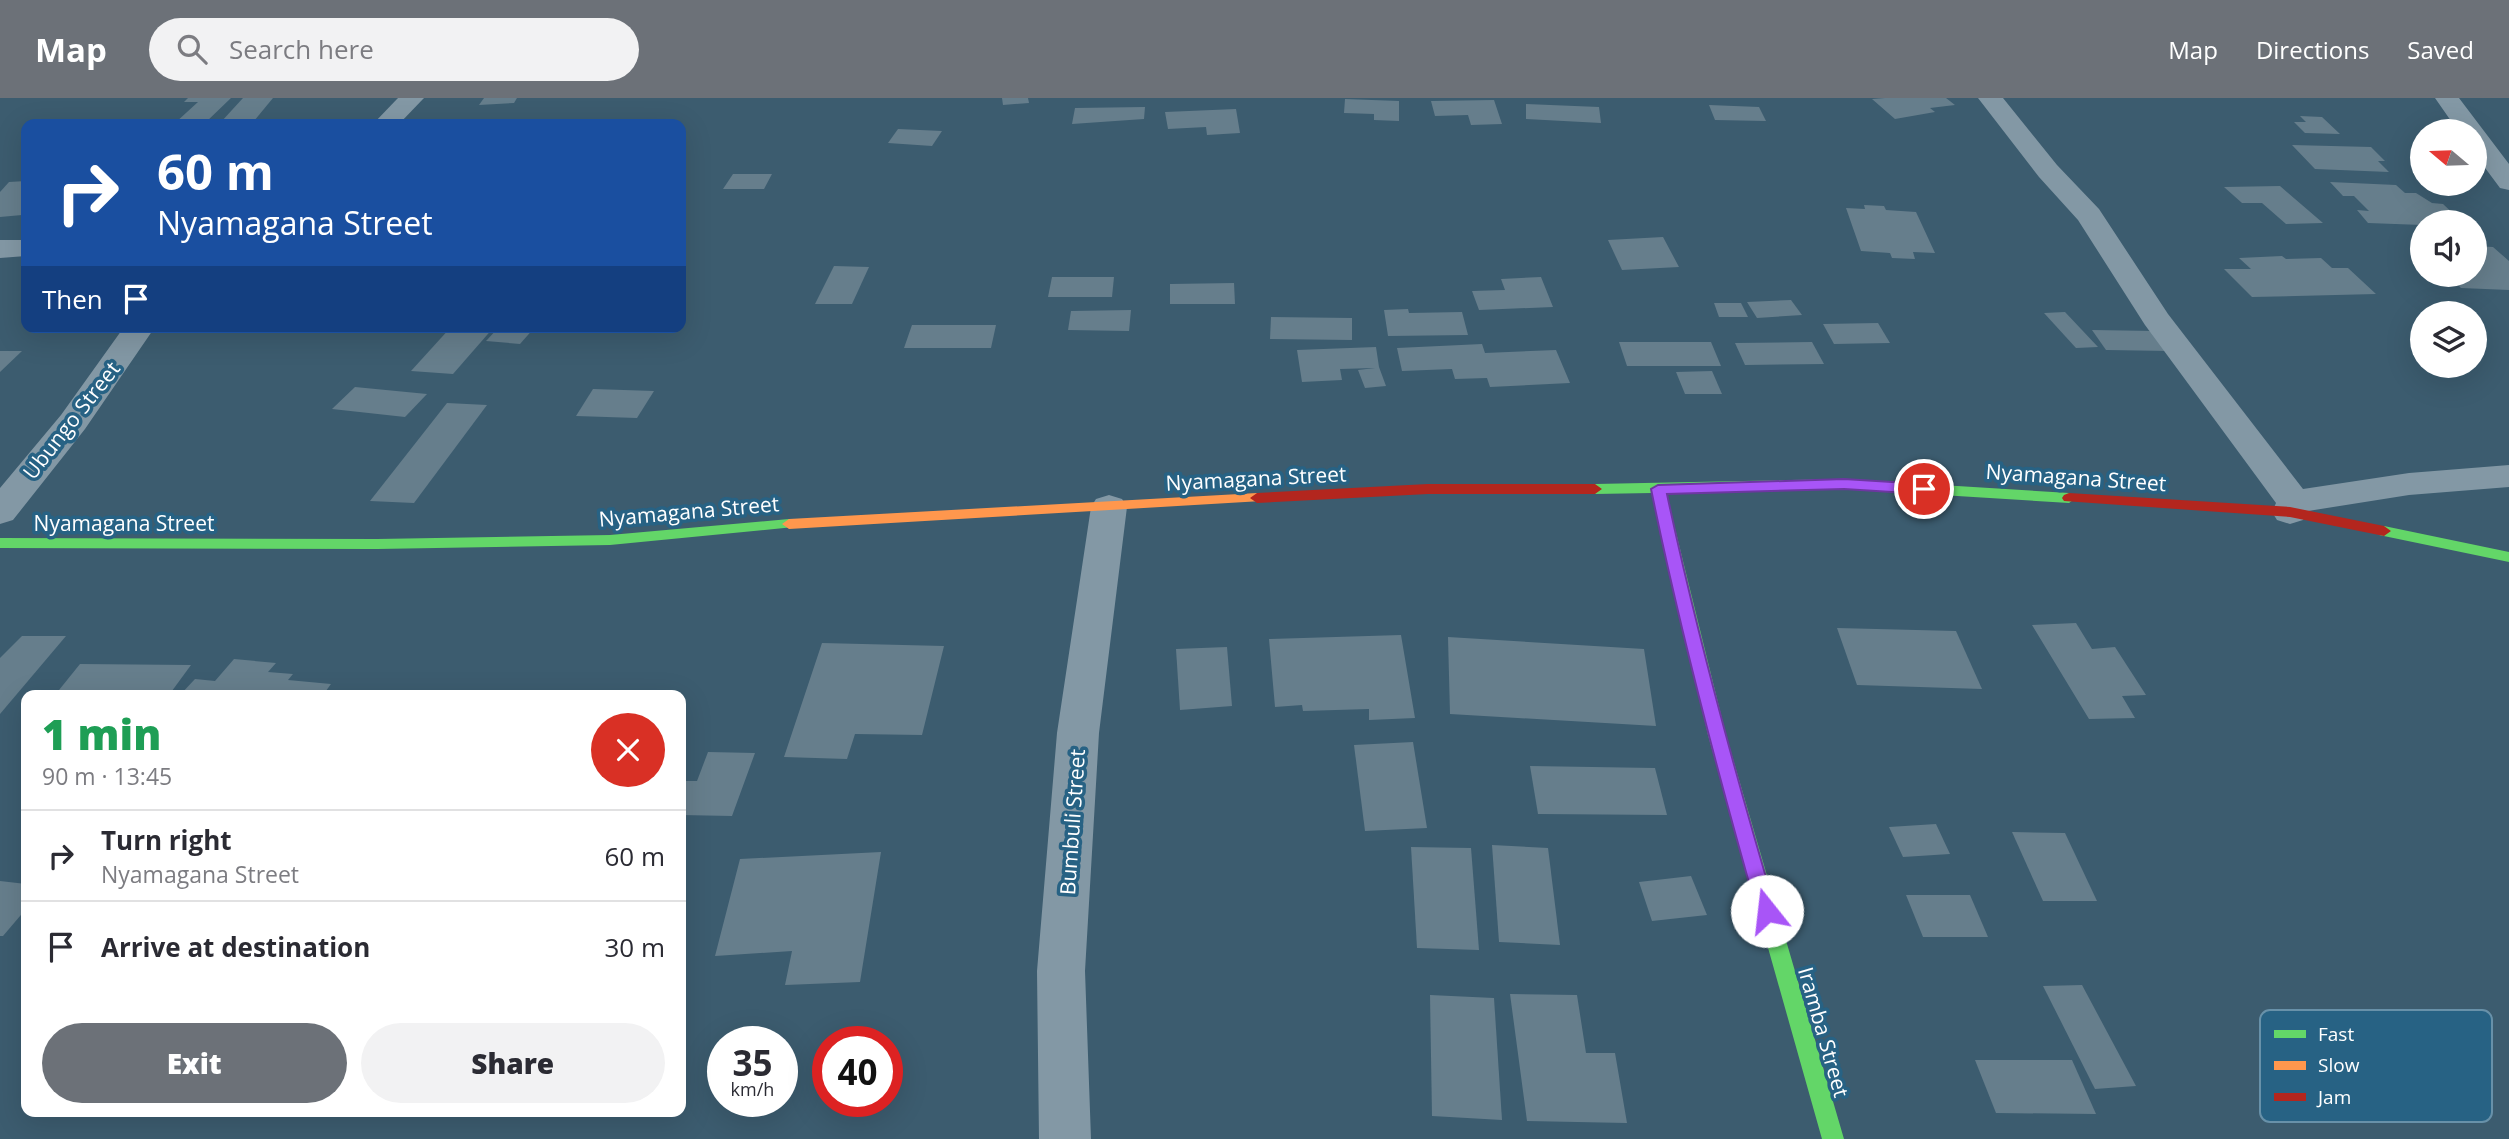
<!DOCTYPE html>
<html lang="en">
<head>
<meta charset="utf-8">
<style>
  :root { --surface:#fff; --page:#f2f2f3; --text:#2b2b33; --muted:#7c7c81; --line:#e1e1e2; --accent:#6c7178 }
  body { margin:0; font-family:"Open Sans",sans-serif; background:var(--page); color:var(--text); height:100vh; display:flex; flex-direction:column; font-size:26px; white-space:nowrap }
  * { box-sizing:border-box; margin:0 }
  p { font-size:23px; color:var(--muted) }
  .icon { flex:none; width:38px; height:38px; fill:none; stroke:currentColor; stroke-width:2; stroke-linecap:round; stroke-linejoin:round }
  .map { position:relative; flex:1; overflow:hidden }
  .sheet { position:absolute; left:21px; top:592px; width:665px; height:427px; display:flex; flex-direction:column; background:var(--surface); border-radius:14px; box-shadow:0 7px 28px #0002 }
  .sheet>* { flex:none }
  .banner { position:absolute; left:21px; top:21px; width:665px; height:214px; border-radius:14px; box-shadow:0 7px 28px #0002; background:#1a4fa0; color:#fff; overflow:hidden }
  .needle { width:46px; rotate:289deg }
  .tools { position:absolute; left:2410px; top:21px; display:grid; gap:14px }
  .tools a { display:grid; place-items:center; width:77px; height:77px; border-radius:50%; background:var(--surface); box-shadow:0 7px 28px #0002; font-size:35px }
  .speed { position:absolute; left:707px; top:928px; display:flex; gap:14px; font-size:35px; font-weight:700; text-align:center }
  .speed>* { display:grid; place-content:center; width:91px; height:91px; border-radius:50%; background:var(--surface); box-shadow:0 7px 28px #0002; line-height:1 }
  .speed small { font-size:18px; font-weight:400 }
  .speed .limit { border:10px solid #d22; background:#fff; color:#111 }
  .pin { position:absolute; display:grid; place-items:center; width:60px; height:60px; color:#fff; margin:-30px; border:4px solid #fff; border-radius:50%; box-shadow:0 2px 7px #0007 }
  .me { position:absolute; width:77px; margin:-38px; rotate:344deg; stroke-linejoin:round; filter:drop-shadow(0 0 5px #0008) }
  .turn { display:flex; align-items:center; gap:24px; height:147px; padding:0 21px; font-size:32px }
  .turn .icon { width:91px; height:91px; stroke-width:2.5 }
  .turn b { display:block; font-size:49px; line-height:60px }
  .then { display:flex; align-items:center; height:66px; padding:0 21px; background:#0003; gap:14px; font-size:26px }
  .round { display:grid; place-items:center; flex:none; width:74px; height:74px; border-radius:37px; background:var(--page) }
  .overview { display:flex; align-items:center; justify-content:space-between; height:119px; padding:0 21px }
  h1 { font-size:42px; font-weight:800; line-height:52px; color:#1e9e55 }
  .primary-button { display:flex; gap:14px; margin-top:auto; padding:14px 21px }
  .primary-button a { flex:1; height:80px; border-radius:42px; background:var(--accent); color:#fff; font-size:28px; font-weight:800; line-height:80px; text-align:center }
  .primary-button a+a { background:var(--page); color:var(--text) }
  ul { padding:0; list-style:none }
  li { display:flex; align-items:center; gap:21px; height:91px; padding:0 21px; border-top:2px solid var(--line) }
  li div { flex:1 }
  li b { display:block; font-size:26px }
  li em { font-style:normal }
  header { display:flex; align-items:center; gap:42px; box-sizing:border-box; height:98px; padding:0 35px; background:var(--accent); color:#fff }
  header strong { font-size:33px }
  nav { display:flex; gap:38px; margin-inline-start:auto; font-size:24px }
  .search { width:490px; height:63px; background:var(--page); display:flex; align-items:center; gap:18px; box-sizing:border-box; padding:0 24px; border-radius:38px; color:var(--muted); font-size:26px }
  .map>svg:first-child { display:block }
  .building { fill:#667e8c }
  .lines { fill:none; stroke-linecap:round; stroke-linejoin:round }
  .street { fill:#8398a5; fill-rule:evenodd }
  .fast { fill:#63d668; fill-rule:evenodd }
  .slow { fill:#ff974d; fill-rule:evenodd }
  .jam { fill:#b3261e; fill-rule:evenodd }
  .route { fill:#a855f7; stroke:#6d37a1; stroke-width:2 }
  .labels { text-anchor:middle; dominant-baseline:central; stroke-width:7; stroke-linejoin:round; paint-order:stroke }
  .street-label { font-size:21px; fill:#fff; stroke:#276284 }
  .key { fill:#276284; stroke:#6891a9; stroke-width:2 }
  .key-label { font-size:19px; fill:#fff }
</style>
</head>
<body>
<header>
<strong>Map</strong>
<div class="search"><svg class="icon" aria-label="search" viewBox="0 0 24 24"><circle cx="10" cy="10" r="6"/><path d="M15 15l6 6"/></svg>Search here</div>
<nav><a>Map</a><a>Directions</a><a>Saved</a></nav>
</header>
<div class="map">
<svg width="2509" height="1041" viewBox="0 0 2509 1041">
  <rect width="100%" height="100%" fill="#3c5c6f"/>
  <g class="building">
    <polygon points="188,0 231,0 205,25 175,25 198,4 184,4"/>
    <polygon points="243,0 273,0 254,23 221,24"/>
    <polygon points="484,0 517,0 514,5 479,7"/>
    <polygon points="1002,0 1028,0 1029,5 1003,7"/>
    <polygon points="1885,0 1946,0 1955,7 1930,10 1935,14 1895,21 1872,1"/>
    <polygon points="1345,1 1399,3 1399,23 1374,22 1374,16 1344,15"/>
    <polygon points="1494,2 1502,26 1471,27 1468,17 1435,18 1431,3"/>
    <polygon points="1526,6 1599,9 1601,25 1526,21"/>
    <polygon points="1709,7 1759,9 1766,23 1715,22"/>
    <polygon points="1145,9 1144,21 1072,26 1075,10"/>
    <polygon points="1236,11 1240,35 1207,37 1206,29 1168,31 1165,14"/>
    <polygon points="2300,18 2322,19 2340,36 2305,35 2294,24 2306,24"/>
    <polygon points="898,31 942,33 932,48 888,45"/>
    <polygon points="2292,47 2371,49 2385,63 2378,63 2389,74 2315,71"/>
    <polygon points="733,76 772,76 764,91 723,91"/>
    <polygon points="26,83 26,112 22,117 0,119 0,94 9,84"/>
    <polygon points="2330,84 2396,87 2405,95 2416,95 2432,105 2443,106 2460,122 2434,122 2437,124 2422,124 2422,127 2368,125 2357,112 2369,113 2354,98 2343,98"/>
    <polygon points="2280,88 2323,125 2286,126 2262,105 2242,105 2224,89"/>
    <polygon points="1864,107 1884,108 1886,112 1916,114 1935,155 1913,154 1915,161 1892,160 1890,155 1861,153 1846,110 1865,111"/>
    <polygon points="1663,139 1679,169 1622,172 1608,142"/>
    <polygon points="2474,148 2493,149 2509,163 2509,192 2461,190 2448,177 2474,177"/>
    <polygon points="2282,158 2286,161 2321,160 2332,170 2348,170 2376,196 2252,199 2224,171 2251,171 2239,160"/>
    <polygon points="834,168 869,169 852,206 815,206"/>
    <polygon points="1052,179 1114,179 1112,199 1048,199"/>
    <polygon points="1541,179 1553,209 1479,212 1472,193 1505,192 1501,181"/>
    <polygon points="1234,185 1235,206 1170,206 1170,186"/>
    <polygon points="1791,202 1802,217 1757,220 1747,204"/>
    <polygon points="1714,205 1741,205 1748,219 1719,219"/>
    <polygon points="1408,211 1409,215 1462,214 1468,237 1388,238 1384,212"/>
    <polygon points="1131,212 1129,233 1068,232 1071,213"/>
    <polygon points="2065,214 2098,249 2076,250 2044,215"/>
    <polygon points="1271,219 1352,220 1352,242 1270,241"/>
    <polygon points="1878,225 1890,245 1834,246 1823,226"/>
    <polygon points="912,227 996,227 991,250 904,250"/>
    <polygon points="451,229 494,229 453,276 411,273"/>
    <polygon points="499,229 535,229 520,246 486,243"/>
    <polygon points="2092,232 2155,233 2170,253 2106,252"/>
    <polygon points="1619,244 1711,244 1721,268 1627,268"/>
    <polygon points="1812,244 1824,266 1745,267 1735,245"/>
    <polygon points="1482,246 1485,255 1556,252 1570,285 1490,289 1487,280 1455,281 1452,271 1402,273 1397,250"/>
    <polygon points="1376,249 1379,269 1386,288 1365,290 1358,272 1375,270 1340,271 1342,282 1302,284 1297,252"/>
    <polygon points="0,253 22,253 0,274"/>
    <polygon points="1712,273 1722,296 1685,296 1676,274"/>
    <polygon points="355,289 427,296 405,319 332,311"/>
    <polygon points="593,291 654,293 637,320 576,318"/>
    <polygon points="447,305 487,307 414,405 370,403"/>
    <polygon points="2076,525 2092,551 2115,549 2146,597 2122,598 2135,620 2089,621 2032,527"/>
    <polygon points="1837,530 1956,533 1982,591 1857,587"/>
    <polygon points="1401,537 1415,620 1369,622 1369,611 1303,613 1302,607 1275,609 1269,541"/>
    <polygon points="22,538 66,538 0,616 0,560"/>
    <polygon points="1448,539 1644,551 1656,628 1450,616"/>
    <polygon points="822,545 944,548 922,637 855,636 847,661 784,659"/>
    <polygon points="1227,549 1232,608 1180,612 1176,551"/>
    <polygon points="234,561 276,565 268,574 293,576 288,582 331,586 323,597 180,597 195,581 215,583"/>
    <polygon points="80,566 191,567 169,597 55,597"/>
    <polygon points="1413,644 1427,730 1365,733 1354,647"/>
    <polygon points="708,654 755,655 732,718 681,717 681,683 697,683"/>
    <polygon points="1530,668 1655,670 1667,717 1538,716"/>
    <polygon points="1936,726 1950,756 1903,759 1889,729"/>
    <polygon points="2012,734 2065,735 2097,803 2043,803"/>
    <polygon points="1492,747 1548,750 1560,847 1499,844"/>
    <polygon points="1411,749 1471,750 1479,852 1417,850"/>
    <polygon points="881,754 860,884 785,887 792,853 715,858 740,761"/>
    <polygon points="1691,778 1707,817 1652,823 1639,784"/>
    <polygon points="0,783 26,786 26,811 3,838 0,838"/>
    <polygon points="1906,797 1970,797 1988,839 1923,839"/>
    <polygon points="2082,887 2136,988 2095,991 2043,888"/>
    <polygon points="1510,896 1577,897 1586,955 1615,955 1627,1025 1527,1023"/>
    <polygon points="1430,897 1494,900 1502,1022 1432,1018"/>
    <polygon points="1975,962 2072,962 2096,1016 1996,1015"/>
  </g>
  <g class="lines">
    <g class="street">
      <polygon points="398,0 424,0 399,26 373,26"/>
      <polygon points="1978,0 2003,0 2057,67 2099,111 2168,216 2303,391 2409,375 2509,367 2509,389 2409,397 2308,413 2303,422 2290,426 2277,422 2272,414 2276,405 2145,227 2078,122 2039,79"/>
      <polygon points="2435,0 2459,0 2509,66 2509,92 2500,90 2474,55 2474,33 2458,33"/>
      <polygon points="0,142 26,142 26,158 0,160"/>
      <polygon points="124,229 155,229 85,331 13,422 0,426 0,390 61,317"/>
      <polygon points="1109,397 1122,401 1127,409 1099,635 1085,873 1091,1041 1039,1041 1037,873 1057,635 1091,409 1096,401"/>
    </g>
    <g class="fast">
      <polygon points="1844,381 2069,395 2076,400 2069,405 1844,391 1666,394 1726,637 1844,1041 1822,1041 1708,637 1652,395 1595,396 1588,391 1595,386"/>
      <polygon points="789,421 794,423 796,426 794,429 610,447 377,451 0,450 0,440 377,441 610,437"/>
      <polygon points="2384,428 2509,454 2509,464 2379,437 2377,433 2379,429"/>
    </g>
    <polygon class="slow" points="1257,395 1264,400 1262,403 789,431 782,426 789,421"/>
    <g class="jam">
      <polygon points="1428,386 1595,386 1602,391 1595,396 1428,396 1257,405 1250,400 1257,395"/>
      <polygon points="2069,395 2290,409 2384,428 2391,433 2384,438 2290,419 2064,403 2062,400 2064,397"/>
    </g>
  </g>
  <path class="route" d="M1844,381L1924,386L1931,391L1924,396L1844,391L1667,396C1697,537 1735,675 1776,813L1773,819L1767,821L1760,819L1757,813C1717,673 1680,534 1651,391L1658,387Z"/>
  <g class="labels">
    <g class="street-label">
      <text transform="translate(71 322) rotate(-52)">Ubungo Street</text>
      <text transform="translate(2076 379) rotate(4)">Nyamagana Street</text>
      <text transform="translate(1256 380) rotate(-3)">Nyamagana Street</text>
      <text transform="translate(689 413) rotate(-5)">Nyamagana Street</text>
      <text x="124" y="425">Nyamagana Street</text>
      <text transform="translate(1072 724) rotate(-86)">Bumbuli Street</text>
      <text transform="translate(1824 934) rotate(74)">Iramba Street</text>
    </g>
  </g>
  <rect x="2260" y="912" width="232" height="112" rx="10" class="key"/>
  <rect x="2274" y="932" width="32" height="8" fill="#63d668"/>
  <rect x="2274" y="963" width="32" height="9" fill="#ff974d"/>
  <rect x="2274" y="995" width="32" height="8" fill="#b3261e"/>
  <g class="key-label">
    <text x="2318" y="943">Fast</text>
    <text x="2318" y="974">Slow</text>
    <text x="2318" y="1006">Jam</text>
  </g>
</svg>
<div class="tools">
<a><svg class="needle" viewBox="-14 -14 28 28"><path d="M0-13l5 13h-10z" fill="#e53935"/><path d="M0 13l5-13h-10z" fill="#7c7c81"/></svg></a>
<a><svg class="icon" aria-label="sound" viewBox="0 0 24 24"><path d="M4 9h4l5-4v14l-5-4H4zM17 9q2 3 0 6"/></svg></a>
<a><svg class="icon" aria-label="layers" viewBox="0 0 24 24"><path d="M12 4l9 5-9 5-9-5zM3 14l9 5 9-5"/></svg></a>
</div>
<div class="speed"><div>35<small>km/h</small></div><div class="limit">40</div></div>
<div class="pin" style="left:1924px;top:391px;background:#d93025"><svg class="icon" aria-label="arrive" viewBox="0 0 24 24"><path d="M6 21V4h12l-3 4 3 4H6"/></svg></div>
<svg class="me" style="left:1767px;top:813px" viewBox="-20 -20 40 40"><circle r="19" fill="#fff"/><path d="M0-13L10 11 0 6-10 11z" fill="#a855f7"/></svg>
<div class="banner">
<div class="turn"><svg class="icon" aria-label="right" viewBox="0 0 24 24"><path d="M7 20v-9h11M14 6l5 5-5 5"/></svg><div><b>60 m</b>Nyamagana Street</div></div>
<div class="then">Then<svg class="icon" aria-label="arrive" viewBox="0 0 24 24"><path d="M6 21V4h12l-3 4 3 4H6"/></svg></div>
</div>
<section class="sheet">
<div class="overview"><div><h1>1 min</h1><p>90 m · 13:45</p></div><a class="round" style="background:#d93025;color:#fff"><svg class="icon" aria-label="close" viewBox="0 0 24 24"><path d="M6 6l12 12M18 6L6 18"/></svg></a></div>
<ul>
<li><svg class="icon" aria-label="right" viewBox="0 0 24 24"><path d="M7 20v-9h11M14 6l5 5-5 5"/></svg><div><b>Turn right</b><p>Nyamagana Street</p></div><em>60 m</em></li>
<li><svg class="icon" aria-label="arrive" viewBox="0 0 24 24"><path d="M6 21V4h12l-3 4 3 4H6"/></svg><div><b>Arrive at destination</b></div><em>30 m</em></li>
</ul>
<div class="primary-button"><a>Exit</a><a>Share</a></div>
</section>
</div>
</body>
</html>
